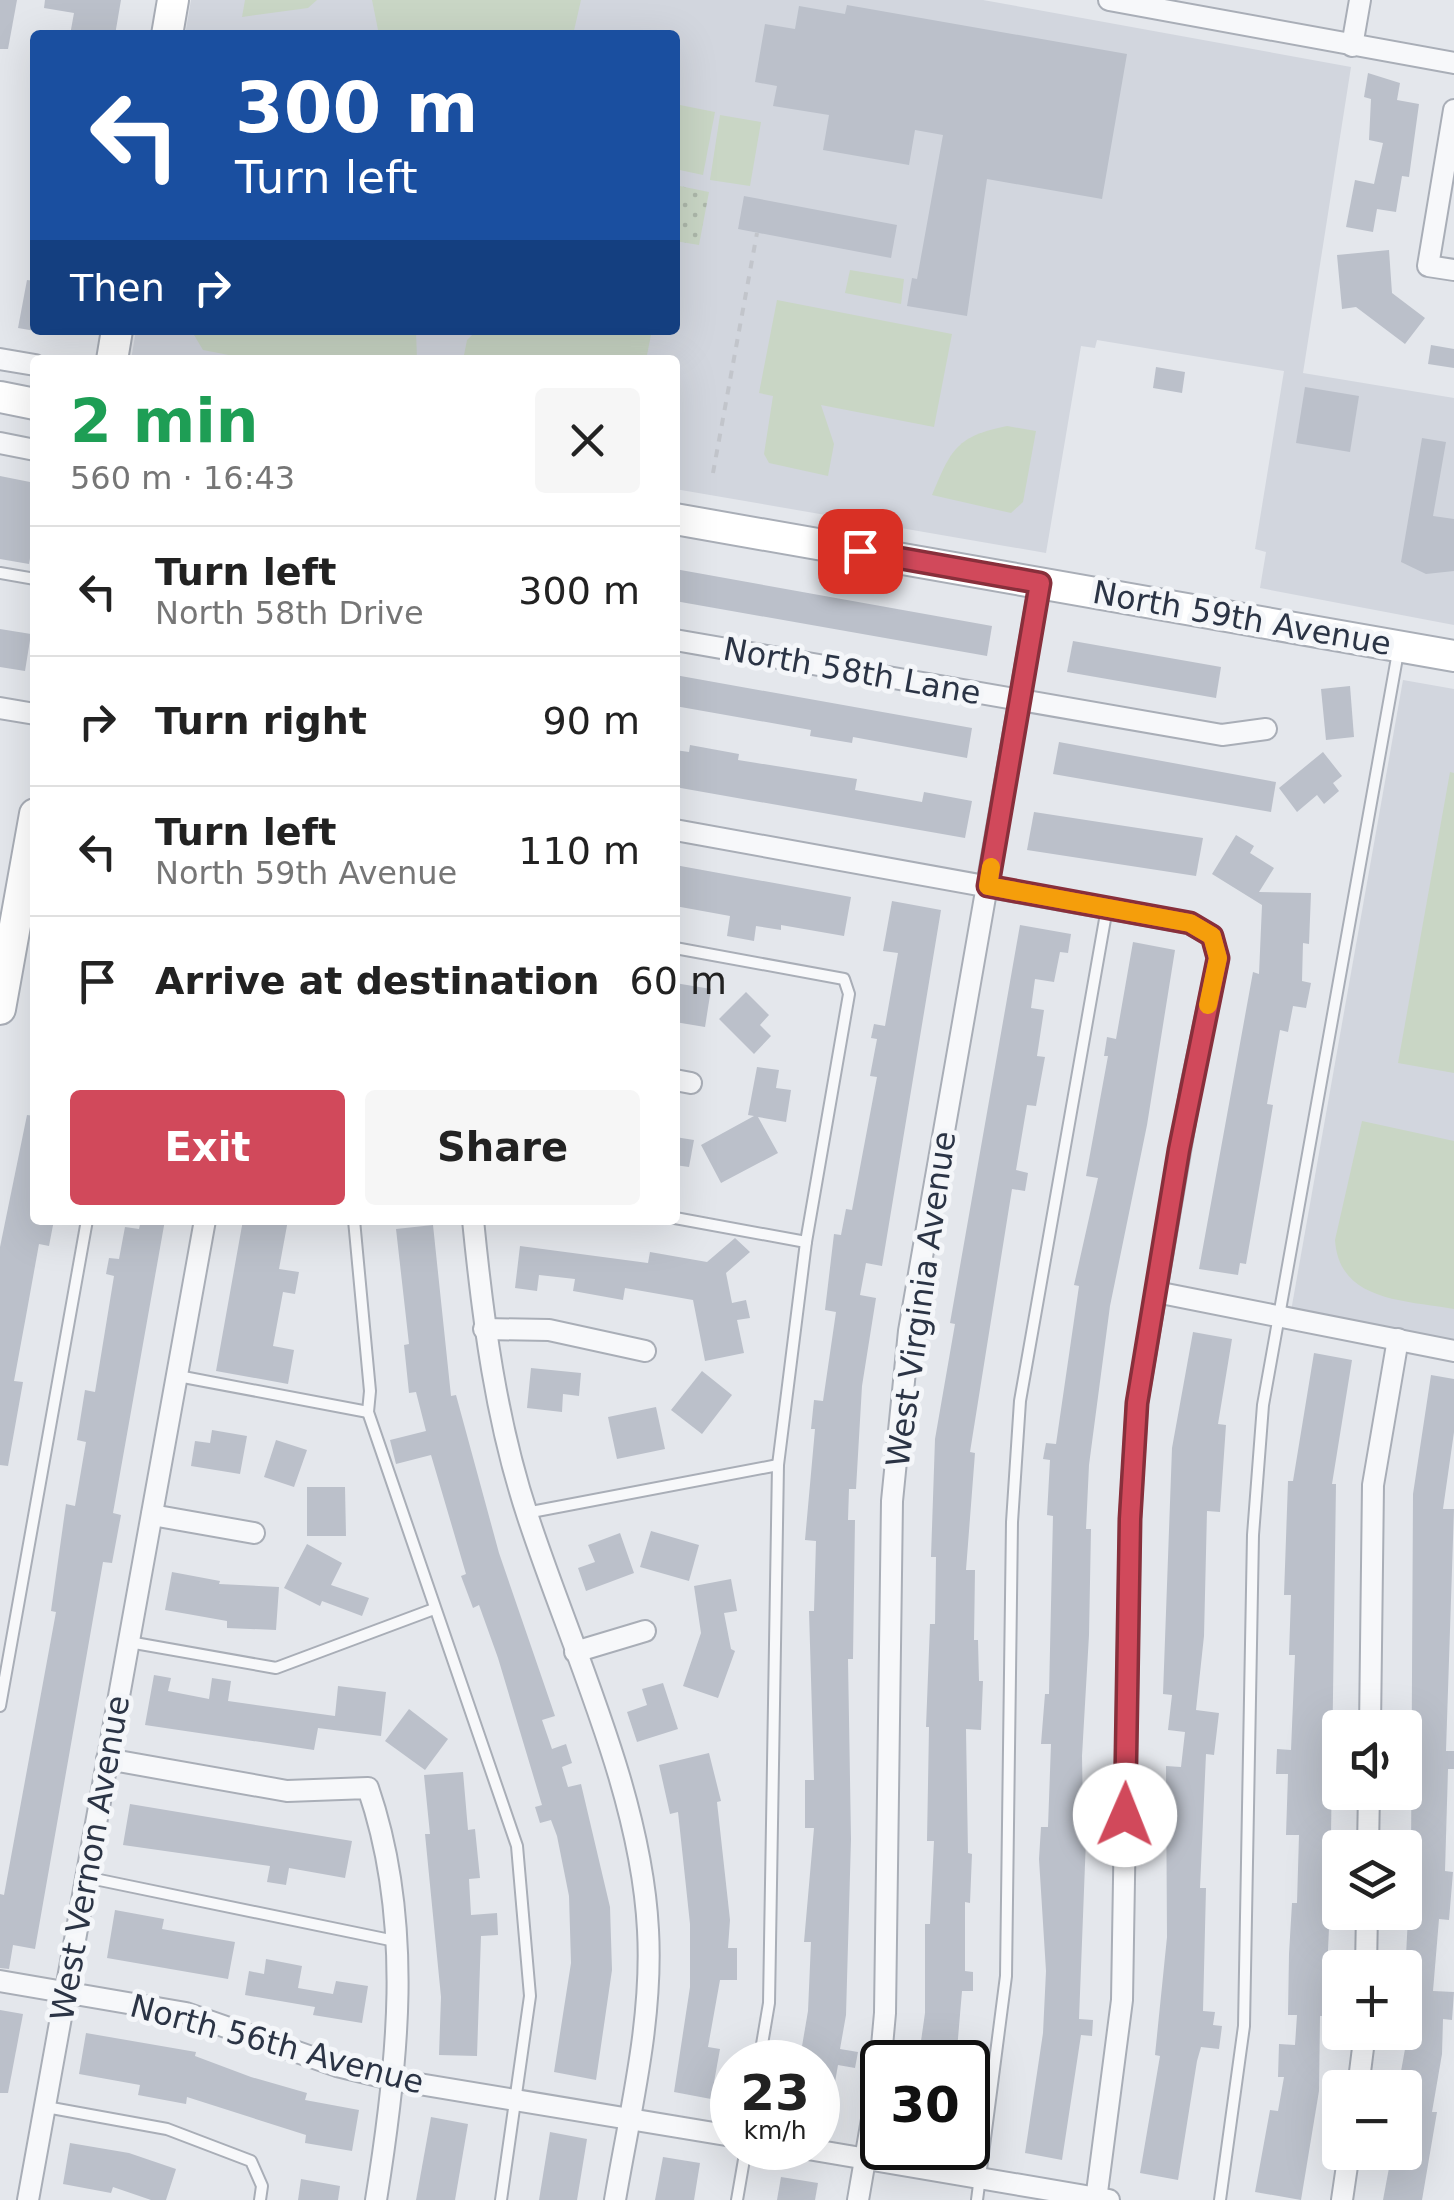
<!DOCTYPE html>
<html lang="en">
<head>
<meta charset="utf-8">
<style>
  :root { --surface:#fff; --page:#f6f6f6; --text:#222; --muted:#767676; --line:#e0e0e0; --accent:#d1495b }
  body { margin:0; font-family:"DejaVu Sans",sans-serif; background:var(--page); color:var(--text); height:100vh; display:flex; flex-direction:column; font-size:38px; white-space:nowrap }
  * { box-sizing:border-box; margin:0 }
  p { font-size:32px; color:var(--muted) }
  .icon { flex:none; width:55px; height:55px; fill:none; stroke:currentColor; stroke-width:2; stroke-linecap:round; stroke-linejoin:round }
  .map { position:relative; flex:1; overflow:hidden }
  .sheet { position:absolute; left:30px; top:355px; width:650px; height:870px; display:flex; flex-direction:column; background:var(--surface); border-radius:10px; box-shadow:0 10px 40px #0002 }
  .sheet>* { flex:none }
  .hud { position:absolute; left:30px; top:30px; width:650px; height:305px; border-radius:10px; box-shadow:0 10px 40px #0002; background:#1a4fa0; color:#fff; overflow:hidden }
  .tools { position:absolute; left:1322px; top:1710px; display:grid; gap:20px }
  .tools a { display:grid; place-items:center; width:100px; height:100px; border-radius:10px; background:var(--surface); box-shadow:0 10px 40px #0002; font-size:50px }
  .speed { position:absolute; left:710px; top:2040px; display:flex; gap:20px; font-size:50px; font-weight:700; text-align:center }
  .speed>* { display:grid; place-content:center; width:130px; height:130px; border-radius:50%; background:var(--surface); box-shadow:0 10px 40px #0002; line-height:1 }
  .speed small { font-size:25px; font-weight:400 }
  .speed .limit { border:5px solid #111; border-radius:15px; background:#fff; color:#111 }
  .pin { position:absolute; display:grid; place-items:center; width:85px; height:85px; color:#fff; margin:-42px; border-radius:20px; box-shadow:0 5px 15px #0006 }
  .me { position:absolute; width:110px; margin:-55px; rotate:1deg; stroke-linejoin:round; filter:drop-shadow(0 0 8px #0008) }
  .turn { display:flex; align-items:center; gap:35px; height:210px; padding:0 40px; font-size:45px }
  .turn .icon { width:130px; height:130px; stroke-width:2.5 }
  .turn b { display:block; font-size:70px; line-height:85px }
  .then { display:flex; align-items:center; height:95px; padding:0 40px; background:#0003; gap:20px; font-size:38px }
  .round { display:grid; place-items:center; flex:none; width:105px; height:105px; border-radius:10px; background:var(--page) }
  .summary { display:flex; align-items:center; justify-content:space-between; height:170px; padding:0 40px }
  h1 { font-size:60px; font-weight:600; line-height:75px; color:#1e9e55 }
  .button { display:flex; gap:20px; margin-top:auto; padding:20px 40px }
  .button a { flex:1; height:115px; border-radius:10px; background:var(--accent); color:#fff; font-size:40px; font-weight:600; line-height:115px; text-align:center }
  .button a+a { background:var(--page); color:var(--text) }
  ul { padding:0; list-style:none }
  li { display:flex; align-items:center; gap:30px; height:130px; padding:0 40px; border-top:2px solid var(--line) }
  li div { flex:1 }
  li b { display:block; font-size:38px }
  li em { font-style:normal }
  .map>svg:first-child { display:block }
  .built { fill:#d2d6de }
  .grass { fill:#c9d6c5 }
  .park { fill:url(#park-dots) }
  .building { fill:#bbc0ca }
  .lines { fill:none; stroke-linecap:round; stroke-linejoin:round }
  .lane-casing { stroke:#a9aeb7; stroke-width:14 }
  .street-casing { stroke:#a9aeb7; stroke-width:24 }
  .secondary-casing { stroke:#a9aeb7; stroke-width:34 }
  .path { stroke:#c2c5cb; stroke-width:4; stroke-dasharray:8 8; stroke-linecap:butt }
  .lane { stroke:#f7f8fa; stroke-width:10 }
  .street { stroke:#f7f8fa; stroke-width:20 }
  .secondary { stroke:#fff; stroke-width:30 }
  .route-casing { stroke:#882f3b; stroke-width:25 }
  .route { stroke:#d1495b; stroke-width:18 }
  .slow { stroke:#f59e0b; stroke-width:18 }
  .labels { text-anchor:middle; dominant-baseline:central; stroke-width:10; stroke-linejoin:round; paint-order:stroke }
  .street-label { font-size:32px; fill:#2b3445; stroke:#f4f6f9 }
</style>
</head>
<body>
<div class="map">
<svg width="1454" height="2200" viewBox="0 0 1454 2200">
  <defs>
    <pattern id="park-dots" width="8" height="8" patternUnits="userSpaceOnUse" patternTransform="scale(2.5)"><rect width="8" height="8" fill="#c9d6c5"/><path d="M2 2h.1M6 6h.1" fill="none" stroke="#adb8ab" stroke-width="1.8" stroke-linecap="round"/></pattern>
  </defs>
  <rect width="100%" height="100%" fill="#e4e7ec"/>
  <g class="built">
    <polygon points="191,0 983,0 1351,67 1303,373 1454,398 1454,625 1260,588 1266,552 1255,549 1284,371 1097,340 1095,348 1081,346 1046,553 675,489 675,360 131,360 136,330 675,330 675,35 185,35"/>
    <polygon points="1403,680 1454,689 1454,1341 1291,1311"/>
  </g>
  <g class="grass">
    <polygon points="245,0 317,0 308,8 242,17"/>
    <polygon points="372,0 581,0 573,35 379,35"/>
    <polygon points="680,105 715,112 703,175 675,169"/>
    <polygon points="720,115 761,122 750,186 710,180"/>
    <polygon points="850,270 904,279 901,304 845,293"/>
    <polygon points="777,300 952,334 934,427 821,405 834,444 828,476 769,463 764,454 773,396 759,393"/>
    <polygon points="191,330 416,330 417,360 254,360 203,350"/>
    <polygon points="477,330 652,330 646,360 463,360 467,340"/>
    <path d="M1007,426L1036,431L1023,502L1011,513L932,495C951,449 957,436 1007,426Z"/>
    <polygon points="1450,772 1454,773 1454,1073 1398,1063"/>
    <path d="M1362,1121L1454,1141V1309C1405,1300 1339,1302 1335,1240Z"/>
  </g>
  <polygon class="park" points="675,185 709,192 699,245 675,241"/>
  <g class="building">
    <polygon points="0,0 17,0 8,49 0,49"/>
    <polygon points="45,0 121,0 115,35 70,35 74,13 44,8"/>
    <polygon points="847,5 1127,54 1102,199 987,179 967,316 907,306 912,278 917,279 943,135 915,130 909,165 823,150 829,115 773,106 777,86 755,82 765,24 795,29 799,6 845,14"/>
    <polygon points="1368,73 1400,83 1397,100 1419,104 1409,177 1402,176 1396,212 1377,209 1373,232 1346,227 1355,180 1374,184 1383,143 1369,140 1371,99 1364,97"/>
    <polygon points="744,196 897,225 891,258 738,229"/>
    <polygon points="1389,250 1392,293 1425,318 1405,344 1356,307 1342,309 1337,255"/>
    <polygon points="27,280 35,281 35,331 18,328"/>
    <polygon points="1431,345 1454,349 1454,368 1428,364"/>
    <polygon points="1156,367 1185,372 1182,393 1153,388"/>
    <polygon points="1305,387 1359,396 1350,452 1296,443"/>
    <polygon points="1422,438 1446,442 1433,516 1454,519 1454,571 1426,574 1401,562"/>
    <polygon points="0,476 35,483 35,529 29,564 0,559"/>
    <polygon points="675,569 992,626 987,656 675,601"/>
    <polygon points="0,629 31,634 25,671 0,667"/>
    <polygon points="1073,641 1221,667 1216,698 1067,672"/>
    <polygon points="675,675 972,728 967,758 853,737 852,743 810,736 811,730 675,706"/>
    <polygon points="1350,686 1354,737 1326,740 1321,689"/>
    <polygon points="1059,742 1276,782 1271,812 1053,774"/>
    <polygon points="690,745 739,754 738,760 857,779 855,790 922,802 924,792 972,801 965,838 675,787 675,750 689,752"/>
    <polygon points="1323,752 1342,776 1333,783 1339,791 1324,804 1317,795 1297,812 1279,788"/>
    <polygon points="1034,812 1203,838 1196,876 1027,850"/>
    <polygon points="1236,835 1254,846 1250,853 1274,868 1259,892 1311,893 1309,944 1303,943 1302,981 1311,983 1306,1008 1293,1006 1288,1032 1280,1030 1267,1104 1273,1105 1263,1166 1246,1264 1240,1263 1238,1275 1199,1269 1253,972 1259,974 1262,905 1212,874"/>
    <polygon points="675,865 851,897 844,936 781,925 781,930 756,926 754,941 727,936 730,916 675,906"/>
    <polygon points="892,901 941,910 882,1266 866,1263 860,1295 876,1298 862,1386 856,1489 849,1489 848,1520 855,1520 853,1659 848,1659 851,1839 846,2015 840,2049 858,2052 855,2068 838,2065 826,2134 818,2133 818,2061 800,2058 808,2011 811,1942 804,1942 814,1828 805,1828 805,1780 814,1780 809,1611 814,1611 816,1541 805,1540 815,1429 811,1429 814,1400 823,1401 836,1312 825,1310 834,1234 841,1235 846,1209 852,1210 877,1077 870,1076 877,1039 871,1038 874,1024 885,1026 898,953 883,951"/>
    <polygon points="1020,925 1071,934 1068,953 1060,952 1054,982 1035,979 1031,1008 1044,1010 1037,1056 1045,1057 1036,1106 1027,1105 1016,1170 1028,1173 1025,1191 1012,1189 970,1452 975,1453 966,1570 975,1570 974,1640 978,1640 979,1681 983,1681 981,1730 966,1729 968,1853 972,1854 970,1903 965,1902 965,1971 973,1972 973,1991 962,1991 956,2062 918,2062 925,2013 925,1924 930,1924 934,1841 927,1841 929,1727 926,1727 930,1624 935,1624 936,1557 931,1557 935,1439 955,1324 950,1323"/>
    <polygon points="1133,942 1175,950 1147,1125 1110,1306 1089,1465 1086,1529 1091,1529 1089,1635 1082,1756 1083,1813 1087,1813 1079,2019 1093,2020 1092,2036 1081,2035 1062,2160 1025,2153 1043,2033 1046,1971 1039,1859 1041,1827 1048,1827 1051,1744 1041,1744 1045,1694 1049,1694 1053,1516 1047,1515 1050,1460 1043,1459 1046,1443 1056,1444 1079,1286 1074,1285 1098,1178 1086,1176 1108,1056 1104,1056 1107,1037 1116,1039"/>
    <polygon points="675,983 711,989 705,1027 675,1022"/>
    <polygon points="746,992 769,1015 760,1025 771,1036 754,1054 719,1019"/>
    <polygon points="757,1067 779,1070 776,1088 791,1090 786,1122 758,1117 778,1153 721,1183 701,1145 754,1116 748,1115"/>
    <polygon points="27,1115 35,1116 35,1220 54,1220 49,1246 39,1244 26,1316 14,1381 23,1382 8,1466 0,1465 0,1247"/>
    <polygon points="675,1137 694,1140 689,1167 675,1165"/>
    <polygon points="141,1220 165,1220 113,1513 121,1515 112,1563 103,1562 35,1949 13,1945 9,1969 0,1968 0,1894 4,1895 56,1612 51,1611 66,1504 75,1506 86,1442 77,1440 85,1390 95,1392 114,1276 106,1274 109,1258 119,1259 125,1227 139,1229"/>
    <polygon points="243,1220 288,1220 279,1269 299,1272 295,1294 283,1292 273,1346 294,1350 288,1384 216,1371"/>
    <polygon points="433,1225 451,1396 456,1395 499,1553 555,1716 542,1720 552,1749 566,1744 572,1763 562,1767 568,1787 581,1784 610,1907 612,1970 596,2080 554,2072 571,1963 569,1896 557,1836 551,1820 540,1823 535,1807 542,1805 498,1658 479,1605 473,1608 461,1576 466,1574 431,1455 396,1464 390,1440 426,1431 416,1392 409,1393 404,1345 409,1344 396,1229"/>
    <polygon points="735,1238 750,1252 726,1273 732,1303 746,1300 750,1318 737,1320 744,1353 705,1361 693,1300 625,1288 623,1300 573,1291 575,1279 539,1275 537,1291 515,1288 520,1246 648,1263 650,1252 707,1262"/>
    <polygon points="1193,1332 1232,1339 1218,1424 1226,1425 1220,1512 1207,1511 1204,1636 1196,1710 1219,1713 1214,1755 1206,1754 1200,1888 1206,1888 1203,2011 1215,2012 1213,2025 1222,2026 1219,2049 1201,2047 1197,2061 1178,2180 1140,2173 1160,2056 1155,2055 1167,1937 1166,1766 1181,1767 1185,1732 1168,1730 1172,1695 1163,1694 1172,1448"/>
    <polygon points="1314,1353 1352,1360 1332,1484 1336,1484 1330,1906 1325,2016 1320,2016 1319,2091 1301,2200 1255,2192 1270,2110 1278,2111 1284,2077 1278,2077 1279,2044 1295,2045 1297,2015 1288,2015 1289,1954 1292,1903 1297,1903 1299,1835 1286,1835 1288,1774 1276,1774 1277,1749 1291,1750 1295,1655 1289,1655 1291,1595 1284,1595 1288,1481 1293,1481"/>
    <polygon points="531,1368 581,1373 579,1396 563,1394 562,1412 527,1408"/>
    <polygon points="702,1371 732,1395 702,1434 671,1410"/>
    <polygon points="1431,1375 1454,1379 1454,1432 1443,1509 1454,1509 1446,1751 1454,1751 1454,1769 1448,1769 1445,1871 1453,1872 1449,1920 1439,1919 1433,1991 1454,1992 1452,2020 1443,2019 1442,2054 1432,2112 1437,2112 1422,2200 1383,2200 1392,2152 1405,2152 1405,2088 1398,2088 1407,2038 1409,1978 1405,1975 1411,1859 1413,1494"/>
    <polygon points="656,1407 665,1449 617,1459 608,1417"/>
    <polygon points="212,1430 247,1436 240,1474 191,1466 195,1441 210,1443"/>
    <polygon points="276,1440 307,1450 294,1487 264,1477"/>
    <polygon points="307,1487 345,1487 346,1536 307,1536"/>
    <polygon points="651,1531 699,1545 689,1581 640,1567"/>
    <polygon points="620,1533 634,1573 586,1591 578,1568 595,1562 588,1545"/>
    <polygon points="307,1544 342,1563 331,1585 369,1598 362,1616 322,1601 320,1606 284,1588"/>
    <polygon points="172,1572 220,1581 219,1584 279,1587 276,1630 227,1628 227,1621 165,1610"/>
    <polygon points="731,1579 737,1611 724,1613 731,1649 735,1651 718,1698 683,1686 701,1633 694,1586"/>
    <polygon points="154,1675 171,1678 168,1691 209,1699 212,1678 231,1681 228,1701 335,1716 338,1686 386,1692 381,1736 318,1728 314,1750 145,1725"/>
    <polygon points="663,1683 678,1729 637,1742 627,1712 647,1705 642,1689"/>
    <polygon points="409,1709 448,1739 425,1770 385,1741"/>
    <polygon points="709,1753 721,1801 717,1802 730,1920 728,1948 737,1948 737,1980 720,1980 708,2047 720,2049 711,2099 674,2092 690,1987 690,1924 678,1812 670,1814 659,1765"/>
    <polygon points="463,1772 468,1830 475,1829 480,1878 469,1879 471,1915 497,1913 498,1935 481,1936 477,2056 439,2055 441,1997 425,1834 430,1834 424,1775"/>
    <polygon points="130,1804 352,1841 345,1878 289,1868 286,1885 267,1882 270,1866 123,1845"/>
    <polygon points="115,1910 164,1919 162,1929 235,1942 228,1979 107,1958"/>
    <polygon points="266,1959 302,1966 298,1988 333,1994 336,1981 368,1986 362,2023 313,2015 315,2007 245,1995 249,1971 264,1974"/>
    <polygon points="0,2010 23,2014 8,2093 0,2093"/>
    <polygon points="86,2033 196,2052 195,2056 251,2077 307,2093 305,2100 359,2110 352,2151 305,2143 306,2135 187,2097 186,2104 138,2095 140,2085 79,2074"/>
    <polygon points="431,2117 468,2124 455,2200 416,2200"/>
    <polygon points="550,2132 587,2139 577,2200 539,2200"/>
    <polygon points="70,2143 129,2153 176,2169 166,2200 151,2200 113,2187 111,2193 63,2184"/>
    <polygon points="663,2157 700,2163 694,2200 655,2200"/>
    <polygon points="781,2177 818,2183 815,2200 777,2200"/>
    <polygon points="301,2179 340,2186 338,2200 298,2200"/>
  </g>
  <g class="lines">
    <g class="lane-casing">
      <g id="lane">
        <polyline points="0,573 35,579"/>
        <polyline points="675,948 844,979 849,994 806,1242 778,1465 769,2003 759,2062"/>
        <polyline points="675,1218 806,1242"/>
        <polyline points="354,1220 370,1391 368,1412 517,1846 530,1996 501,2200"/>
        <polyline points="178,1376 368,1412"/>
        <polyline points="526,1513 778,1465"/>
        <polyline points="129,1642 276,1668 434,1609"/>
        <polyline points="0,1706 87,1220"/>
        <polyline points="85,1877 395,1941"/>
        <polyline points="46,2107 167,2129 251,2161 262,2186 260,2200"/>
        <polyline points="737,2200 746,2148"/>
        <polyline points="977,2200 1006,1976 1012,1522 1020,1401 1107,908"/>
        <polyline points="1220,2200 1244,2026 1253,1535 1263,1405 1398,652"/>
      </g>
    </g>
    <g class="street-casing">
      <g id="street">
        <polyline points="1109,0 1454,63"/>
        <polyline points="1352,46 1360,0"/>
        <polyline points="1454,110 1428,266 1454,270"/>
        <polyline points="0,359 35,365"/>
        <polyline points="0,443 35,450"/>
        <polyline points="675,640 1222,735 1266,729"/>
        <polyline points="0,708 35,714"/>
        <polyline points="675,830 1189,923 1212,936 1218,959 1191,1087 1137,1403 1130,1519 1122,2000 1096,2200"/>
        <polyline points="675,1080 691,1083"/>
        <path d="M473,1220C483,1320 496,1421 528,1517C571,1648 641,1792 648,1930C653,2021 630,2111 615,2200"/>
        <polyline points="1156,1292 1454,1351"/>
        <polyline points="484,1329 549,1330 645,1351"/>
        <polyline points="152,1515 254,1533"/>
        <polyline points="575,1652 645,1631"/>
        <polyline points="1370,1728 1373,1485 1398,1339"/>
        <path d="M107,1759L287,1791L368,1788C414,1922 398,2064 376,2200"/>
        <polyline points="1368,1848 1369,1792"/>
        <polyline points="1366,1968 1367,1912"/>
        <polyline points="0,1981 186,2013 337,2066 395,2080 732,2136"/>
        <polyline points="1358,2088 1365,2032"/>
        <polyline points="802,2148 1109,2200"/>
        <polyline points="28,2200 205,1220"/>
        <polyline points="858,2200 879,2079 885,2013 892,1501 909,1331 1040,583"/>
        <polyline points="1342,2200 1349,2152"/>
      </g>
    </g>
    <g class="secondary-casing">
      <g id="secondary">
        <polyline points="167,35 173,0"/>
        <polyline points="112,360 117,330"/>
        <polyline points="0,397 35,404"/>
        <polyline points="675,519 1454,656"/>
        <polyline points="0,1009 35,814"/>
      </g>
    </g>
    <polyline class="path" points="713,473 757,233"/>
    <use href="#lane" class="lane"/>
    <use href="#street" class="street"/>
    <use href="#secondary" class="secondary"/>
  </g>
  <g class="lines">
    <g class="route-casing">
      <polyline id="route" points="860,551 1040,583 988,886 1190,923 1212,936 1218,958 1179,1150 1137,1403 1130,1519 1125,1815"/>
    </g>
    <use href="#route" class="route"/>
    <polyline class="slow" points="991,867 988,886 1190,923 1212,936 1218,958 1208,1005"/>
  </g>
  <g class="labels">
    <g class="street-label">
      <text transform="translate(1242 618) rotate(10)">North 59th Avenue</text>
      <text transform="translate(852 671) rotate(10)">North 58th Lane</text>
      <text transform="translate(921 1299) rotate(-82)">West Virginia Avenue</text>
      <text transform="translate(90 1858) rotate(-80)">West Vernon Avenue</text>
      <text transform="translate(277 2044) rotate(15)">North 56th Avenue</text>
    </g>
  </g>
</svg>
<div class="tools">
<a><svg class="icon" aria-label="sound" viewBox="0 0 24 24"><path d="M4 9h4l5-4v14l-5-4H4zM17 9q2 3 0 6"/></svg></a>
<a><svg class="icon" aria-label="layers" viewBox="0 0 24 24"><path d="M12 4l9 5-9 5-9-5zM3 14l9 5 9-5"/></svg></a>
<a>+</a>
<a>−</a>
</div>
<div class="speed"><div>23<small>km/h</small></div><div class="limit">30</div></div>
<div class="pin" style="left:860px;top:551px;background:#d93025"><svg class="icon" aria-label="arrive" viewBox="0 0 24 24"><path d="M6 21V4h12l-3 4 3 4H6"/></svg></div>
<svg class="me" style="left:1125px;top:1815px" viewBox="-20 -20 40 40"><circle r="19" fill="#fff"/><path d="M0-13L10 11 0 6-10 11z" fill="#d1495b"/></svg>
<div class="hud">
<div class="turn"><svg class="icon" aria-label="left" viewBox="0 0 24 24"><path d="M17 20v-9H6M10 6l-5 5 5 5"/></svg><div><b>300 m</b>Turn left</div></div>
<div class="then">Then<svg class="icon" aria-label="right" viewBox="0 0 24 24"><path d="M7 20v-9h11M14 6l5 5-5 5"/></svg></div>
</div>
<section class="sheet">
<div class="summary"><div><h1>2 min</h1><p>560 m · 16:43</p></div><a class="round"><svg class="icon" aria-label="close" viewBox="0 0 24 24"><path d="M6 6l12 12M18 6L6 18"/></svg></a></div>
<ul>
<li><svg class="icon" aria-label="left" viewBox="0 0 24 24"><path d="M17 20v-9H6M10 6l-5 5 5 5"/></svg><div><b>Turn left</b><p>North 58th Drive</p></div><em>300 m</em></li>
<li><svg class="icon" aria-label="right" viewBox="0 0 24 24"><path d="M7 20v-9h11M14 6l5 5-5 5"/></svg><div><b>Turn right</b></div><em>90 m</em></li>
<li><svg class="icon" aria-label="left" viewBox="0 0 24 24"><path d="M17 20v-9H6M10 6l-5 5 5 5"/></svg><div><b>Turn left</b><p>North 59th Avenue</p></div><em>110 m</em></li>
<li><svg class="icon" aria-label="arrive" viewBox="0 0 24 24"><path d="M6 21V4h12l-3 4 3 4H6"/></svg><div><b>Arrive at destination</b></div><em>60 m</em></li>
</ul>
<div class="button"><a>Exit</a><a>Share</a></div>
</section>
</div>
</body>
</html>
